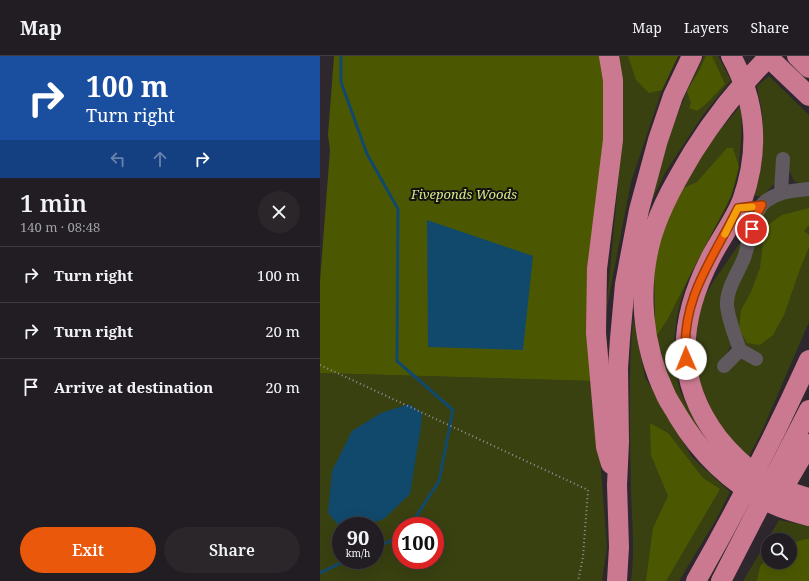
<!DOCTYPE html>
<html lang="en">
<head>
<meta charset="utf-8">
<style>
  :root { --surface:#221d22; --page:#2a262a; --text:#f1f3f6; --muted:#a2a2a5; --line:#3f3b40; --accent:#ea580c }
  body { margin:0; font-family:"Noto Serif",serif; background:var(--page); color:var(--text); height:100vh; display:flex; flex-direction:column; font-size:15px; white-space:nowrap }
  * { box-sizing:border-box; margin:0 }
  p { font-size:13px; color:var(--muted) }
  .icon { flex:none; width:22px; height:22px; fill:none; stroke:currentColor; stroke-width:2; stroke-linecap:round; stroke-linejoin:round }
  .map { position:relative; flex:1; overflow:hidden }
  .drawer { display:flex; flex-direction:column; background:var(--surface); width:320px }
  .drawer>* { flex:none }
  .hud { background:#1a4fa0; color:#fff; overflow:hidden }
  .tools { position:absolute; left:441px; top:477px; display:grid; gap:8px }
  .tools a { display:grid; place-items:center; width:36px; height:36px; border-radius:50%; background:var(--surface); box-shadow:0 4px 16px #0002,0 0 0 1px var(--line); font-size:20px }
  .speed { position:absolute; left:12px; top:461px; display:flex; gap:8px; font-size:20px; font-weight:700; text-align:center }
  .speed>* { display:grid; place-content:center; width:52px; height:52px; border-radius:50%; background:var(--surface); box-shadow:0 4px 16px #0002,0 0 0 1px var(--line); line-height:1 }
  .speed small { font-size:10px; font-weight:400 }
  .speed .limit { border:6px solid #d22; background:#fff; color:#111 }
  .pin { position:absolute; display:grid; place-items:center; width:34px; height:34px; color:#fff; margin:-17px; border:2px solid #fff; border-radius:50%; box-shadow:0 1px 4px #0007 }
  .me { position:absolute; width:44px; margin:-22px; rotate:359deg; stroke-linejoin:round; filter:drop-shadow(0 0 3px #0008) }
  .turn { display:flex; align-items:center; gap:14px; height:84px; padding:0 20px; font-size:18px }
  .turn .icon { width:52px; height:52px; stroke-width:2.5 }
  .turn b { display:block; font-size:28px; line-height:34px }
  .lanes { display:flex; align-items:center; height:38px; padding:0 20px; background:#0003; justify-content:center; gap:20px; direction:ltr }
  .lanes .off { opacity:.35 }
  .round { display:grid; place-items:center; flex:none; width:42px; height:42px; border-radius:21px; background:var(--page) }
  .overview { display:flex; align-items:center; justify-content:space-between; height:68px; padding:0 20px }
  h1 { font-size:24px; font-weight:600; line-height:30px }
  .primary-button { display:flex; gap:8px; margin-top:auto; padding:8px 20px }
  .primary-button a { flex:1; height:46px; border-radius:24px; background:var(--accent); color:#fff; font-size:16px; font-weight:600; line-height:46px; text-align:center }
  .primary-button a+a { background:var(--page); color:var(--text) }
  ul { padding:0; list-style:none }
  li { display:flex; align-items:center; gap:12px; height:56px; padding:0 20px; border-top:1px solid var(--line) }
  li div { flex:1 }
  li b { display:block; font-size:15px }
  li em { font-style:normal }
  header { display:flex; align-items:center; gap:24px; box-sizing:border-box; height:56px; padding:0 20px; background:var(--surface); border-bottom:1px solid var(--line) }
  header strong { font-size:19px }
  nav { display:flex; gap:22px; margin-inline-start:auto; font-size:14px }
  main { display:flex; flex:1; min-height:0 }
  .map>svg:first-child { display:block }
  .green { fill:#394111; fill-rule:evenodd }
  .forest { fill:#4c5801 }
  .water { fill:#11496c }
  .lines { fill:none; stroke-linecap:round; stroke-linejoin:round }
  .stream { stroke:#11496c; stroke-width:3 }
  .path { stroke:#979297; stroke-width:2; stroke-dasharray:1 3; stroke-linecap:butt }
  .minor { stroke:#60595f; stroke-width:14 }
  .highway { stroke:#cb7991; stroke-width:20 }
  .route-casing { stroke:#983908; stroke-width:10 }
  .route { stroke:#ea580c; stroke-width:7 }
  .slow { stroke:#f59e0b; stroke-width:7 }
  .labels { text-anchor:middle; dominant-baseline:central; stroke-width:4; stroke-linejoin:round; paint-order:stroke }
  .park-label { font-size:13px; font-style:italic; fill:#d4e881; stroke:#141114 }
</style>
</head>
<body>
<header>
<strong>Map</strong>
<nav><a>Map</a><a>Layers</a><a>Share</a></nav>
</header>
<main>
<section class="drawer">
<div class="hud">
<div class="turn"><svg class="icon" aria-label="right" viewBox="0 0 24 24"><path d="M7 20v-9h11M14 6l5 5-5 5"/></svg><div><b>100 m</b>Turn right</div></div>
<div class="lanes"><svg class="icon off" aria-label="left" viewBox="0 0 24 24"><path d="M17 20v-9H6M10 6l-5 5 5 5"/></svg><svg class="icon off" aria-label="ahead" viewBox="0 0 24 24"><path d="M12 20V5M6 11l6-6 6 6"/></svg><svg class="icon" aria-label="right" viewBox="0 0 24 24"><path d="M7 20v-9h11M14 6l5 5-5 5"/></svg></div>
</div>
<div class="overview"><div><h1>1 min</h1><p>140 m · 08:48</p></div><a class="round"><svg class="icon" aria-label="close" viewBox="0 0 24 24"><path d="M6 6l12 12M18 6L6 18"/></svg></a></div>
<ul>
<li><svg class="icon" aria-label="right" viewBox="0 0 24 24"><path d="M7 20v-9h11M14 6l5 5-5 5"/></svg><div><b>Turn right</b></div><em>100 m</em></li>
<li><svg class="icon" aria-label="right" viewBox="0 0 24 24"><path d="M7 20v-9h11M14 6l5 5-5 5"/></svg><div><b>Turn right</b></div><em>20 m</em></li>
<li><svg class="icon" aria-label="arrive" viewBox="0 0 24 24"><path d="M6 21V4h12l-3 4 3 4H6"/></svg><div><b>Arrive at destination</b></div><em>20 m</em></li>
</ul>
<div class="primary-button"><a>Exit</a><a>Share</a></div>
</section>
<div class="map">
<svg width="489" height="525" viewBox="0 0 489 525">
  <rect width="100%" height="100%" fill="#2e272d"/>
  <g class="green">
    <polygon points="298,0 358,0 342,34 311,126 286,256 302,85"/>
    <polygon points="384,0 398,0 411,24 383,59 345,117 328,152 351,75 367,35"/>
    <path d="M449,20L489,59V131L474,125L469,114L457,125L442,141L433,139C443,112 445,86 442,57C441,48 438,39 437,30Z"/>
    <path d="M422,48C421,79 422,112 411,141C401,165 386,185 375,208C359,240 352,272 355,308C356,317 358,328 361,337C367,351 376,365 382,378L354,340L335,282L355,142L389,87Z"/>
    <polygon points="489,137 489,266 442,375 428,402 397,369 374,312 378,252 393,226 430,172 408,233 411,290 403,303 419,285 411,247 446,149 458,141"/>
    <path d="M313,262L325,321L372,401L410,436L397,462L359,525H311C315,495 312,466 311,436C310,378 308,320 313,262Z"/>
    <path d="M0,317L274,325L287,491L282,525H0ZM21,470H55V504H21ZM81,470H115V504H81Z"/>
    <path d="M459,464L489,470V525H423ZM448,484H470V506H448Z"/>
  </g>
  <g class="forest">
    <polygon points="14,0 282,0 286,16 274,325 0,317 0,225 10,94 8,79"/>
    <polygon points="308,0 358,0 342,34 329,37 316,24"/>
    <polygon points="386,0 392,0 405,28 387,47 377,55 369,52 371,47 367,35 379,15"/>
    <polygon points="407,92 413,92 419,111 411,140 347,264 335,282 334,204 355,142 361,133 377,126"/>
    <polygon points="489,152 489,169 484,175 489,179 489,191 480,213 464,259 453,279 440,289 427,287 419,273 421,254 431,236 440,212 443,188 448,169 462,159"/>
    <polygon points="330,367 348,377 383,422 400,433 346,525 326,525 333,472 348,440 331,399"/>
    <polygon points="485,483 489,483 489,525 437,525 440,510 448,502 448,506 470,506 470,488"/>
  </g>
  <g class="water">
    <polygon points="107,164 213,200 203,294 108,291"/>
    <polygon points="89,348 102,357 101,370 90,438 64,463 43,470 21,470 21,472 8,457 12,415 32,375 61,357"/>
  </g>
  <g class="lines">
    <g class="stream">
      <polyline points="21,0 21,26 47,98 78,153 77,305 133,354 119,425 90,470"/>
      <polyline points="55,492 81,480"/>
      <polyline points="0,517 27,504"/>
    </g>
    <polyline class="path" points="0,309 268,434 263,501 258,525"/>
    <g class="minor">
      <polyline points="461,136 463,103"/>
      <path d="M436,303L420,294C415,281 409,265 407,250C406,233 418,217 424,202C430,186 432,155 446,145C459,135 473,135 489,133"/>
      <polyline points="404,310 420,294"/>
    </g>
    <g class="highway">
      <polyline points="289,0 293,24 293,84 277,213 276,277 286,391 291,408"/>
      <path d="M411,0C437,47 440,94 422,145C414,165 401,182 391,201C359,263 353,323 398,382C423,413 450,432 489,442"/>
      <polyline points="447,0 489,40"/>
      <path d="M450,0C420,29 395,61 373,96C357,123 341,150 332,180C317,231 322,289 345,337C348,345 354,352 358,360C381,398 414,430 455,449C466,454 477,457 489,460"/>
      <polyline points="477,0 489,12"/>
      <polyline points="468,424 489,388"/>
      <polyline points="297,525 299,491 297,429 299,386 298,312 300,283 305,228 319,154 338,84 353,40 372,0"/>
      <path d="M376,525C417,453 455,379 489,304"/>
      <polyline points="401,525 489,354"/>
    </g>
  </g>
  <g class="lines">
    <g class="route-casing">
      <path id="route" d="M366,303C360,243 393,203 418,152L442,149L438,156L432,173"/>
    </g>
    <use href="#route" class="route"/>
    <polyline class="slow" points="405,178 418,152 432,151"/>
  </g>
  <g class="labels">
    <g class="park-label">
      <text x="144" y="138">Fiveponds Woods</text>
    </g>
  </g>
</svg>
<div class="tools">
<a><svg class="icon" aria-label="search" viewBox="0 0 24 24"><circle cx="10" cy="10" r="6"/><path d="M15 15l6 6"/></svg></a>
</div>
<div class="speed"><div>90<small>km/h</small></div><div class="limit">100</div></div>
<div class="pin" style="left:432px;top:173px;background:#d93025"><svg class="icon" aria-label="arrive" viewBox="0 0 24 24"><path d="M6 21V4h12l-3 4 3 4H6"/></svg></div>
<svg class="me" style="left:366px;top:303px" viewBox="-20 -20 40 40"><circle r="19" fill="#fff"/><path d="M0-13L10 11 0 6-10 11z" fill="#ea580c"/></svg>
</div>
</main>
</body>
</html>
